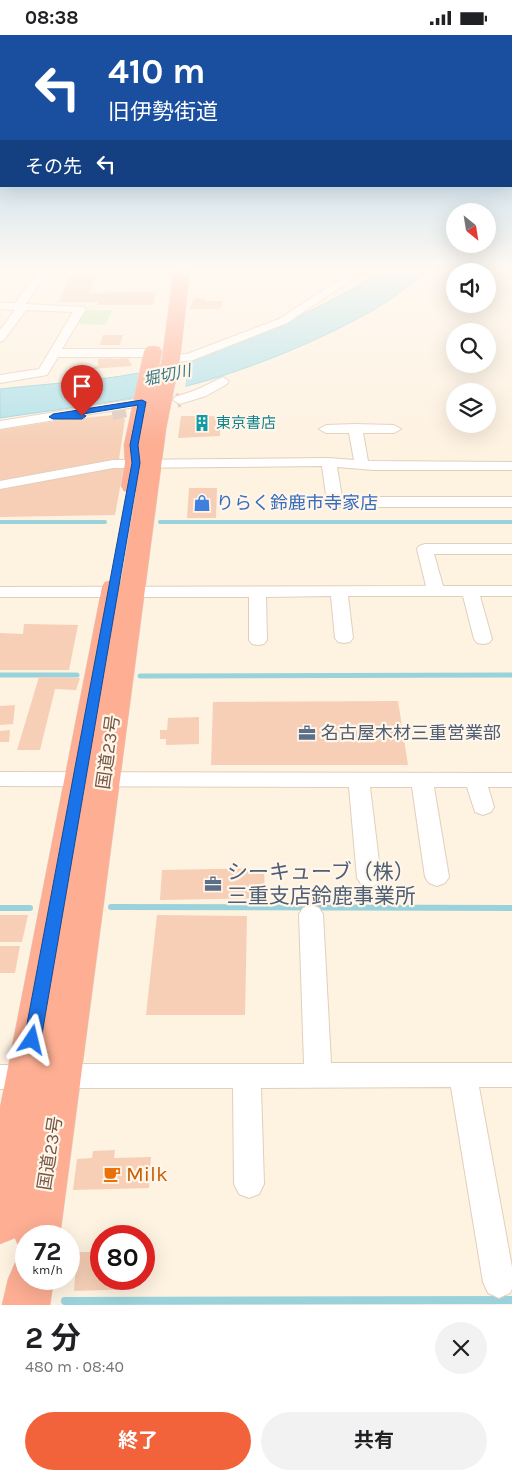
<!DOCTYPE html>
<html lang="ja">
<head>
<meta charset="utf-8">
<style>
  :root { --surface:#fff; --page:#f2f2f2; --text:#202124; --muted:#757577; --accent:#f2633c }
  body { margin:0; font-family:Karla,"Noto Sans JP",sans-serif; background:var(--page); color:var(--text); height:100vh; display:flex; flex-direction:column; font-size:19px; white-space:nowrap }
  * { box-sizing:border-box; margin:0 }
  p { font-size:16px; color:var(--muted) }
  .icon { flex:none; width:28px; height:28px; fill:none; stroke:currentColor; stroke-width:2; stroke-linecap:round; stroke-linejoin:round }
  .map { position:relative; height:1270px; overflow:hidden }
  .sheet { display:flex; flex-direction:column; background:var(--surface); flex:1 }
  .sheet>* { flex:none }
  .hud { position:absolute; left:0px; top:0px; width:512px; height:152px; box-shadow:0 5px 20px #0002; background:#1a4fa0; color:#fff; overflow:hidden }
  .needle { width:32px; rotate:150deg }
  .tools { position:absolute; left:446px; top:168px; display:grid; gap:10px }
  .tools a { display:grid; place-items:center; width:50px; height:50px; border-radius:50%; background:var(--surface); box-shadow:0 5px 20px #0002; font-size:25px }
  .speed { position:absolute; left:15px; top:1190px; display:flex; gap:10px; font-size:25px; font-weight:700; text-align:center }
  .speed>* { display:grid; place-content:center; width:65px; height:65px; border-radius:50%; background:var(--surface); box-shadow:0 5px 20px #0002; line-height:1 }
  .speed small { font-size:12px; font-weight:400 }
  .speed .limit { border:8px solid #d22; background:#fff; color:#111 }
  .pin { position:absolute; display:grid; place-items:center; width:42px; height:42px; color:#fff; margin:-51px -21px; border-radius:50% 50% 50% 0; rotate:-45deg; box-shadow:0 0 5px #0007 }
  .pin .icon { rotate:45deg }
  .me { position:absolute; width:55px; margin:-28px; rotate:10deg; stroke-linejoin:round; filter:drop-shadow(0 0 4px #0008) }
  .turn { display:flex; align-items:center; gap:18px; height:105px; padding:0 25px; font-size:22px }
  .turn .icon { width:65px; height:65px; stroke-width:2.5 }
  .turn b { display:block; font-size:35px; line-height:42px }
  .then { display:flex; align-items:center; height:48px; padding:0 25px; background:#0003; gap:10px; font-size:19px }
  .round { display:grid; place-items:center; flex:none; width:52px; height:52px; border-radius:26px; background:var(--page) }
  .summary { display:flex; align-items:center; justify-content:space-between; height:85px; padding:0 25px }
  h1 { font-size:30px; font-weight:700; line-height:38px }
  .primary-button { display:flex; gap:10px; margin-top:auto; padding:10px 25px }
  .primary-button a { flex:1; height:58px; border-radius:30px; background:var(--accent); color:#fff; font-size:20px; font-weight:700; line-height:58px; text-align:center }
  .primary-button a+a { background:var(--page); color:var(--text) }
  .status { display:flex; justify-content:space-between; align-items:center; height:35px; padding:0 25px; background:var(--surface); direction:ltr }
  .status svg { height:14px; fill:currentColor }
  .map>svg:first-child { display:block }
  .green { fill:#d2ecbf }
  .water { fill:#b4e2e9; stroke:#9ad2db }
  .pier { fill:#fef2e1 }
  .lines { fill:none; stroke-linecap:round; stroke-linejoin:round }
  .stream-far4 { stroke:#9ad2db; stroke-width:3 }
  .stream-far3 { stroke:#9ad2db; stroke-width:4 }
  .stream-far2 { stroke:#9ad2db; stroke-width:5 }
  .stream-far1 { stroke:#9ad2db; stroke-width:6 }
  .stream { stroke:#9ad2db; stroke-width:8 }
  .building { fill:#f6cfb6 }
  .street-tunnel { stroke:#dccbba; stroke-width:14; stroke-dasharray:14 8; stroke-linecap:butt }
  .street-casing { stroke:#e3cebc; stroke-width:2 }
  .highway-casing { stroke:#dcd3cf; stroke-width:1 }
  .street { fill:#fff; fill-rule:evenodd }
  .highway { fill:#fdae93; fill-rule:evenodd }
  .route { fill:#1a73e8; stroke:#114b97 }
  .labels { text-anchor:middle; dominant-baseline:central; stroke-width:4.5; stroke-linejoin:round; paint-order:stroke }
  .far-culture-label { font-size:15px; fill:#0d838f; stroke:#fff6e9; text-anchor:start }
  .far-water-label { font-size:16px; font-style:italic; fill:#3b7a85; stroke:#fff6e9 }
  .shop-label { font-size:18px; fill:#366cbe; stroke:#fff6e9; text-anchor:start }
  .service-label { font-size:18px; fill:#4e5e75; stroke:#fff6e9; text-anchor:start }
  .street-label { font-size:18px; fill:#775746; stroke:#fff6e9 }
  .near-service-label { font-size:21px; fill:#4e5e75; stroke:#fff6e9; text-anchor:start }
  .near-food-label { font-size:21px; fill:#c56008; stroke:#fff6e9; text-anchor:start }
</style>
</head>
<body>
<div class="status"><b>08:38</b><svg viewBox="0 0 49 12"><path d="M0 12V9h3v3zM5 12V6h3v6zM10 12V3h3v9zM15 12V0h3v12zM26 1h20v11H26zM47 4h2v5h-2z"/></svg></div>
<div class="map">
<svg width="512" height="1270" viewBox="0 0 512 1270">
  <rect width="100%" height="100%" fill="#fef2e1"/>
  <polygon class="green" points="85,275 113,275 105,290 77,289"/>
  <path class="water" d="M386,234H433C414,247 396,261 377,273C325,303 256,332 198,348C134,366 66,373 0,383V354C52,348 107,346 158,334C179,329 199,321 219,314C278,293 333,267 386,234Z"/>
  <polygon class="pier" points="188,325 185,354 135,365 150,333"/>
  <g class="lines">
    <polyline class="stream-far4" points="113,234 159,235"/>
    <g class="stream-far3">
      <polyline points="0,487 105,487"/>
      <polyline points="160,487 512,487"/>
    </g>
    <g class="stream-far2">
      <polyline points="0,640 77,640"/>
      <polyline points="140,641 512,640"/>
    </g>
    <g class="stream-far1">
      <polyline points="111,872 512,873"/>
      <polyline points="0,873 30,873"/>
    </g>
    <polyline class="stream" points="65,1266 512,1265"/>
  </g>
  <g class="building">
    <polygon points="70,241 95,241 89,258 156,257 153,270 97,270 98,267 59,267"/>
    <polygon points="194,263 206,264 205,266 223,266 220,274 190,274"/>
    <polygon points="103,300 123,300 120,310 100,310"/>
    <polygon points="111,323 112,324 128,323 132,331 93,334 93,332 98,331 98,324"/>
    <polygon points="113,380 125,384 119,424 0,448 0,395 62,385"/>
    <polygon points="181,381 224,381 223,395 220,395 220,401 178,403"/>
    <polygon points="124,431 115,480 0,482 0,454"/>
    <polygon points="189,453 217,453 216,483 187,483"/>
    <polygon points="24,589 78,590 69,635 0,635 0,598 23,599"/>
    <polygon points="39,642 80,643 76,655 55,654 40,715 17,715"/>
    <polygon points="398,666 408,730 211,730 213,667"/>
    <polygon points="15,670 13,689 0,690 0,671"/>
    <polygon points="199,682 199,709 166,710 166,704 160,704 160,695 167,695 168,683"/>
    <polygon points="10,695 9,707 0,707 0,696"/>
    <polygon points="264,833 265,863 160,865 162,835"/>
    <polygon points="0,880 28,880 22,907 0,907"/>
    <polygon points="157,880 247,881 245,980 146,980"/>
    <polygon points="0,911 20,911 15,938 0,938"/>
    <polygon points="115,1115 114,1123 151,1122 149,1153 73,1155 77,1124 92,1123 93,1116"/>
    <polygon points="77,1217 101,1217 101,1244 134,1244 134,1254 74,1256"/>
  </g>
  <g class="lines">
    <polyline class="street-tunnel" points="112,378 180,365"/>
    <g class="street-casing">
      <g id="street">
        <polygon points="0,234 46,236 47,238 26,269 84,272 86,274 62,314 153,314 159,318 153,322 58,322 47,340 0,348 0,340 39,334 73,277 26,275 4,305 0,307 0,295 15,275 0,274 0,268 15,268 35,241 0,240"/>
        <polygon points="356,234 368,234 287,288 193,325 171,328 165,324 171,320 187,319 279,284"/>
        <polygon points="223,342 229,346 227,349 206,361 180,369 173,365 175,362 196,355"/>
        <polygon points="142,363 149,367 147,370 0,394 0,386"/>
        <polygon points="355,389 394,390 401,394 394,398 363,398 368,426 512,427 512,435 374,435 337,432 342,462 512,462 512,472 335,472 330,470 327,467 322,431 113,433 0,454 0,446 113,425 329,423 354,425 349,398 326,398 319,394 326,390"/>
        <polygon points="425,509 512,509 512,519 434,519 443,551 512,551 512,561 480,561 492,604 489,608 483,609 477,608 474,604 463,561 348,561 353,603 350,607 344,608 338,607 335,603 331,561 266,562 267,605 264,609 258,610 252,609 249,605 249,562 0,562 0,552 426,551 417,514 419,511"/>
        <polygon points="0,737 512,738 512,752 488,752 494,772 491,777 483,780 475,777 467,752 434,752 449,842 445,848 437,851 429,848 425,842 412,752 370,752 381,843 377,849 369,852 361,849 357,843 349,752 0,751"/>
        <polygon points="311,870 319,873 323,879 331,1028 512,1028 512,1052 479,1052 512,1232 512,1254 510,1258 499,1263 488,1258 483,1247 451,1052 261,1053 264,1149 259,1159 249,1163 239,1159 234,1149 233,1053 62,1053 52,1049 48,1041 52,1033 62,1029 304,1029 299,879 303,873"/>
        <polygon points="0,1030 26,1030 36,1034 40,1042 36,1050 26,1054 0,1054"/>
      </g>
    </g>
    <g class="highway-casing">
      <g id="highway">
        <polygon points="174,234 190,234 180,324 166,394 60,1201 26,1201 26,1219 21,1217 15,1203 0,1209 0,1073 102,552 105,547 114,545 121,546 136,457 124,456 121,451 125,428 124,410 144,316 147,312 153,311 159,312 162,316 153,364 162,324"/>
        <polygon points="26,1223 26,1244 54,1244 50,1270 2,1270 8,1244 15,1228"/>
      </g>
    </g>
    <use href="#street" class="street"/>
    <use href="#highway" class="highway"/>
  </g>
  <linearGradient id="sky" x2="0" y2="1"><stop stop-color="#93c6e8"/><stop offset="0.57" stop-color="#fff9f2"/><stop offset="1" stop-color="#fff9f2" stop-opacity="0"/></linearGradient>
  <rect width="512" height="411" fill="url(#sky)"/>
  <polygon class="route" points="142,365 146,367 138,410 140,428 41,1005 38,1010 32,1012 27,1010 24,1005 132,428 130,410 138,370 83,379 86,381 82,384 53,384 49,382 53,379"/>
  <defs>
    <g id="building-bare" transform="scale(1.35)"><path d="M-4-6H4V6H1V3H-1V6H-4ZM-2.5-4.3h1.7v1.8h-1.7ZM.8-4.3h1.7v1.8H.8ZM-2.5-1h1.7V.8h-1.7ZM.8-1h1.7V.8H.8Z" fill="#0f9aa8" stroke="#fff6e9" stroke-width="2.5" paint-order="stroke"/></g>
    <g id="shop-bare" transform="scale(1.35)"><path d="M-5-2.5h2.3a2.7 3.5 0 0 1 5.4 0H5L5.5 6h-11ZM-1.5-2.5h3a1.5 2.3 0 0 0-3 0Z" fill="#3f7fe0" stroke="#fff6e9" stroke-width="2.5" paint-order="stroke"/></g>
    <g id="office-bare" transform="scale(1.35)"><path d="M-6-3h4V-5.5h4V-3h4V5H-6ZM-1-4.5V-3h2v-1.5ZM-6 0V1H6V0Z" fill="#5c6f8a" stroke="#fff6e9" stroke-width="2.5" paint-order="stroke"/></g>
    <g id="cafe-bare" transform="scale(1.35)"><path d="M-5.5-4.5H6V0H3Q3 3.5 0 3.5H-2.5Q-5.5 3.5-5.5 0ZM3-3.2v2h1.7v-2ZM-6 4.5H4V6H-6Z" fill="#e8710a" stroke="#fff6e9" stroke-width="2.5" paint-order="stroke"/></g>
  </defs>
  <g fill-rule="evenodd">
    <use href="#building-bare" x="202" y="388"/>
    <use href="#shop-bare" x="202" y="468"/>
    <use href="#office-bare" x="307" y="698"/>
    <use href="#office-bare" x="213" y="849"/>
    <use href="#cafe-bare" x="112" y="1139"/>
  </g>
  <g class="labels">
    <g class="far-culture-label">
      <text x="216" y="388">東京書店</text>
    </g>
    <g class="far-water-label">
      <text transform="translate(167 340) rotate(-12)">堀切川</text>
    </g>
    <g class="shop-label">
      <text x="216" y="468">りらく鈴鹿市寺家店</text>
    </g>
    <g class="service-label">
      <text x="321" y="698">名古屋木材三重営業部</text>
    </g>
    <g class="street-label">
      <text transform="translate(108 717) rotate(-82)">国道23号</text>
      <text transform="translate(50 1118) rotate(-81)">国道23号</text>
    </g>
    <g class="near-service-label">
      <text x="227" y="837">シーキューブ（株）<tspan x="227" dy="24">三重支店鈴鹿事業所</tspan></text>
    </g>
    <g class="near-food-label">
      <text x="126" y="1139">Milk</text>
    </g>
  </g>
</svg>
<div class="tools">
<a><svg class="needle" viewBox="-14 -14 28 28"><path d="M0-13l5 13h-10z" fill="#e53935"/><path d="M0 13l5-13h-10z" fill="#757577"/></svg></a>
<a><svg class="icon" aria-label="sound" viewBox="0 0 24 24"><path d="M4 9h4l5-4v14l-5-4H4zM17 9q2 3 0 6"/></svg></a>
<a><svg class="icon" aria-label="search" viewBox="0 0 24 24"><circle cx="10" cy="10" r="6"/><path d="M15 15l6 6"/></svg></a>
<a><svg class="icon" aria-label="layers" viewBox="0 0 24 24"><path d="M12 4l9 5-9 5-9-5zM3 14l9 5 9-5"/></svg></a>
</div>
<div class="speed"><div>72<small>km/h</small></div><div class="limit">80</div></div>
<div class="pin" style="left:82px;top:381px;background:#d93025"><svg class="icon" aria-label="arrive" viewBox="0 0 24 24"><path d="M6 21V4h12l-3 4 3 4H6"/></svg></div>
<svg class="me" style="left:32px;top:1005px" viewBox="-20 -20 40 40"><path d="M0-17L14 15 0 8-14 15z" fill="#1a73e8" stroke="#fff" stroke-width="4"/></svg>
<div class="hud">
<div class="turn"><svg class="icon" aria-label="left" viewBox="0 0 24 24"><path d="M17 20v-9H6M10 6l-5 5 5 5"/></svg><div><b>410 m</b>旧伊勢街道</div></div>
<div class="then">その先<svg class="icon" aria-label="left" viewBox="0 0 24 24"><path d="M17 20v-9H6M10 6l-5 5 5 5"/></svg></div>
</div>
</div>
<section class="sheet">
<div class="summary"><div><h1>2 分</h1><p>480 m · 08:40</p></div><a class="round"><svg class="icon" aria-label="close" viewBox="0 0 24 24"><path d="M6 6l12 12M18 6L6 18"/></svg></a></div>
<div class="primary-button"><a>終了</a><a>共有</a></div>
</section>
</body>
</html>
